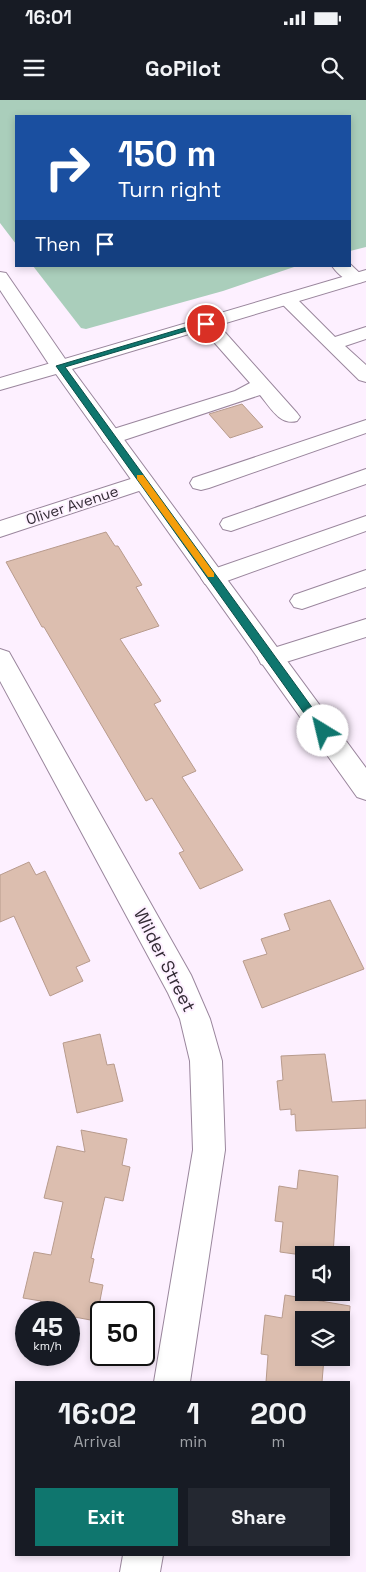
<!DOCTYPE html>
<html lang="en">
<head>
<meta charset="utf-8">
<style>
  :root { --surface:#171b24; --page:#242831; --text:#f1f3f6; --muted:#9ea1a6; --accent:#0f766e }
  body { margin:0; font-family:"Space Grotesk",sans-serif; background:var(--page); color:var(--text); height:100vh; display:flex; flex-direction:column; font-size:19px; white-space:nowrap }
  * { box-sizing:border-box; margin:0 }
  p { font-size:16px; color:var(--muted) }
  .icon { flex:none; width:28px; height:28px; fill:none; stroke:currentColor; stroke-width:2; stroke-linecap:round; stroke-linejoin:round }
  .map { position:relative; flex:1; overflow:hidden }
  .sheet { position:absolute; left:15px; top:1281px; width:335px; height:175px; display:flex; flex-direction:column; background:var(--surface); border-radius:0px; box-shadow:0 2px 8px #0003 }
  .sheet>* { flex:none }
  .guide { position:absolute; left:15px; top:15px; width:336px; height:152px; border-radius:0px; box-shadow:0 2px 8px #0003; background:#1a4fa0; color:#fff; overflow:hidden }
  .fabs { position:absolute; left:295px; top:1146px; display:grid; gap:10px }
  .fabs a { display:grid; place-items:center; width:55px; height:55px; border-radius:0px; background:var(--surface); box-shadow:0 2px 8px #0003; font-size:25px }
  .speed { position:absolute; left:15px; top:1201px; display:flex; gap:10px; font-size:25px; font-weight:700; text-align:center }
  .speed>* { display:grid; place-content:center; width:65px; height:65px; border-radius:50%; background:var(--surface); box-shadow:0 2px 8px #0003; line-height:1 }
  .speed small { font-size:12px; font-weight:400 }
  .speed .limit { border:2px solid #111; border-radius:8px; background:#fff; color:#111 }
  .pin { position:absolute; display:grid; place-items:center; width:42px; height:42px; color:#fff; margin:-21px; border:2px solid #fff; border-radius:50%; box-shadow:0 1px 5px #0007 }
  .me { position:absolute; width:55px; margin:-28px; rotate:324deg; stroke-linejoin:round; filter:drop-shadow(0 0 4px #0008) }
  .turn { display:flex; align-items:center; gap:18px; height:105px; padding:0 20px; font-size:22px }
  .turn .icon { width:65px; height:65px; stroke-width:2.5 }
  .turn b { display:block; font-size:35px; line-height:42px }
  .then { display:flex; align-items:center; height:48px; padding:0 20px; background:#0003; gap:10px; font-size:19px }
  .eta { display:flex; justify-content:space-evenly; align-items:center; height:85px; text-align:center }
  .eta b { font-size:30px; font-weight:700; line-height:35px }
  .cta { display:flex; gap:10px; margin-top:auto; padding:10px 20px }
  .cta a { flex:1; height:58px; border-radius:0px; background:var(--accent); color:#fff; font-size:20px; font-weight:700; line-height:58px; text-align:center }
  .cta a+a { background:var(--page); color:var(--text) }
  .status { display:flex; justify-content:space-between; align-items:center; height:35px; padding:0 25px; background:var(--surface); direction:ltr }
  .status svg { height:14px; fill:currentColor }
  header { display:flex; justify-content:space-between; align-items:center; height:65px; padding:0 20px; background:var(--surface); font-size:22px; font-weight:700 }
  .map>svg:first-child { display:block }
  .green { fill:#aacebb }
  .building { fill:#dcbeaf; stroke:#b89b8d; fill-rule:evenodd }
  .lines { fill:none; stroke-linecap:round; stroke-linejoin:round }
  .minor-casing { stroke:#9a869d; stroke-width:2 }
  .major-casing { stroke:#9a869d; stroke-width:2 }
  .minor { fill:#fff; fill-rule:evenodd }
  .major { fill:#fff; fill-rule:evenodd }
  .route { fill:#0f766e; stroke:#0a4d48 }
  .slow { fill:#f59e0b }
  .labels { text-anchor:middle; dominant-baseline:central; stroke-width:4; stroke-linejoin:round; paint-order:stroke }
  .far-street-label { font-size:15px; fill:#332b35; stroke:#fdf0ff }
  .street-label { font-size:18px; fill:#332b35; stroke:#fdf0ff }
</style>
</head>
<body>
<div class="status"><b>16:01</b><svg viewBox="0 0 49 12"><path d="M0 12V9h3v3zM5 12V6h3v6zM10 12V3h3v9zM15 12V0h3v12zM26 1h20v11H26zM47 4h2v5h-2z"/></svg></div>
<header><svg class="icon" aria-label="menu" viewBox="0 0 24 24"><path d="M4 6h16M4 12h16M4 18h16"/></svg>GoPilot<svg class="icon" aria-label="search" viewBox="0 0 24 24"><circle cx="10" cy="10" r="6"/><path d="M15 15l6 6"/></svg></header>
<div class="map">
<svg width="366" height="1472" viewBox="0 0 366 1472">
  <rect width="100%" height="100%" fill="#fdf0ff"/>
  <g class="green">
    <polygon points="0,0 366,0 366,147 350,151 350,16 16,16 16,144 0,123"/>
    <polygon points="33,166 297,166 223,191 86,229 81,228"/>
  </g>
  <g class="building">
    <polygon points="242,304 263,327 230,338 209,314"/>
    <polygon points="106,432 115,446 118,446 142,485 136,487 159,526 120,539 161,601 154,604 196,671 182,677 243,770 200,789 179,753 184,751 152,698 146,701 44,527 42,527 6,462"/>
    <polygon points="29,762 36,775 45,771 90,861 76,867 83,881 50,896 14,816 0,822 0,775"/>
    <polygon points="330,800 364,869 262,908 243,861 267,854 261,839 290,830 284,814"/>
    <polygon points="100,934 107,965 114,964 123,1001 77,1013 63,943"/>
    <polygon points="325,954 332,1002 366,1000 366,1028 296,1031 295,1014 291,1015 291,1009 280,1010 277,981 283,980 281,956"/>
    <polygon points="81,1030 127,1039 122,1065 130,1067 123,1101 105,1097 91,1158 94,1159 89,1182 103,1185 96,1221 69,1216 69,1212 38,1212 41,1201 23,1198 34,1152 51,1155 63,1102 44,1098 57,1046 85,1052"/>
    <polygon points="299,1070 338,1076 333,1155 302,1155 280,1152 283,1122 275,1121 279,1086 297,1089"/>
    <path d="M285,1195L350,1206L346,1262L324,1258L322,1282H266L268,1255L261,1254L265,1215L282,1218ZM304,1220H341V1258H304Z"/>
  </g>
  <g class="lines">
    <g class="minor-casing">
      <g id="minor">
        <path d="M350,164L365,178L362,182C350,185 339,176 332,166H350Z"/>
        <polygon points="0,172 6,173 70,266 67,270 60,272 53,270 50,266 0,190"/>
        <polygon points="287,194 293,195 335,237 366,227 366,239 345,246 366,265 366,282 359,280 281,203 278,199 281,195"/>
        <path d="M207,218L214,220L297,313L300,317L297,321C280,326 270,307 260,295L118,342L111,343L104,342L101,337L104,332L235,291L250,283L198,224L200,220Z"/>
        <polygon points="366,320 366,333 209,388 201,390 193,388 190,383 193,378"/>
        <polygon points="366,369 366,384 231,431 223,429 220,424 223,419"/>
        <polygon points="143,375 151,377 154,382 151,387 0,437 0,421"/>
        <polygon points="366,416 366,431 213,486 205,484 201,478 205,472"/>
        <polygon points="366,470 366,487 302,509 294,507 290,501 294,495"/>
        <polygon points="366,519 366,537 270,567 261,564 258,558 261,552"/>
        <polygon points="0,549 9,552 191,875 210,919 222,961 225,1050 190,1282 154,1282 193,1050 190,961 180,919 168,893 0,581"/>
        <polygon points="123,1455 163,1455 160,1472 120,1472"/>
      </g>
    </g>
    <g class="major-casing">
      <polygon id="major" points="366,170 366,181 72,269 366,668 366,700 357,697 56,274 0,290 0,278"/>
    </g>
    <use href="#minor" class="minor"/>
    <use href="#major" class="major"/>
  </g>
  <polygon class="route" points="204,222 210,224 65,267 327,628 328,631 323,635 319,634 56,266"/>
  <polygon class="slow" points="137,375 143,375 214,473 214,477 208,477 137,379"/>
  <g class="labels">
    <g class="far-street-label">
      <text transform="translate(72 405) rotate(-18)">Oliver Avenue</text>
    </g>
    <g class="street-label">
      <text transform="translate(165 860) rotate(63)">Wilder Street</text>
    </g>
  </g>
</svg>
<div class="fabs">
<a><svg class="icon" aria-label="sound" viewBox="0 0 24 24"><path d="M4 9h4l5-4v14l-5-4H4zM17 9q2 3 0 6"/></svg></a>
<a><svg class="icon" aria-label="layers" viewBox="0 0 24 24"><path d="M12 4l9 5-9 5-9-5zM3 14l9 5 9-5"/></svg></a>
</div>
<div class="speed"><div>45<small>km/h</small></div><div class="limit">50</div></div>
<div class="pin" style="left:206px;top:224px;background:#d93025"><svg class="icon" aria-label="arrive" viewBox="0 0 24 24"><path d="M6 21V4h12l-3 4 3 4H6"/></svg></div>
<svg class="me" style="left:323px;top:631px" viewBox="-20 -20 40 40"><circle r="19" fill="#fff"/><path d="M0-13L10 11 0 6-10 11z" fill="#0f766e"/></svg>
<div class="guide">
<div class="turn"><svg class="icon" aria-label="right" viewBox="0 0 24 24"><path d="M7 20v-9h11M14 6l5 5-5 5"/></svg><div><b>150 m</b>Turn right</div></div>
<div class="then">Then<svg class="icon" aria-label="arrive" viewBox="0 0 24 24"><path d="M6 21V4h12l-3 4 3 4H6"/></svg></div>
</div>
<section class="sheet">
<div class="eta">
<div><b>16:02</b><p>Arrival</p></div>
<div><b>1</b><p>min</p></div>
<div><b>200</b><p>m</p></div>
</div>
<div class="cta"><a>Exit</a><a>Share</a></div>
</section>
</div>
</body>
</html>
